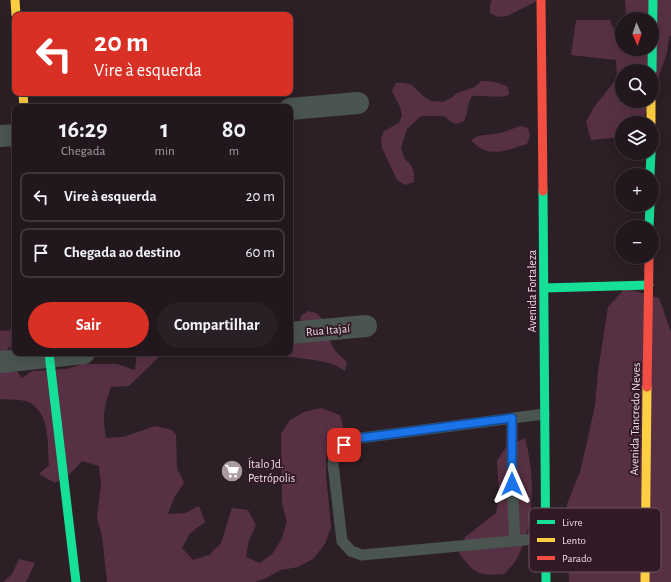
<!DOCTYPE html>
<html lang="pt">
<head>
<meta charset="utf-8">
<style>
  :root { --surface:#21171c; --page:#292025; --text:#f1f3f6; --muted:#a29fa3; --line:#3e363b; --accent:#d93025 }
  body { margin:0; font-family:"Alegreya Sans",sans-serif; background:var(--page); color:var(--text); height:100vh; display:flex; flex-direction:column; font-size:15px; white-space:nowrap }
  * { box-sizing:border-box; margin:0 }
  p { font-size:13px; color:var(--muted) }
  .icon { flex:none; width:22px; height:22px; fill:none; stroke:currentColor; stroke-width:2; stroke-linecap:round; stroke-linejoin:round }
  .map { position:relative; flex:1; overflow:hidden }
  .sheet { position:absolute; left:12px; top:104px; width:281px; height:252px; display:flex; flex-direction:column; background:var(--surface); border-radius:8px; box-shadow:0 4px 16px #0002,0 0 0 1px var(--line) }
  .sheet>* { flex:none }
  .banner { position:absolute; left:12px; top:12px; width:281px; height:84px; border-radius:8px; box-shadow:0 4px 16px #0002,0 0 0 1px var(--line); background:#d93025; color:#fff; overflow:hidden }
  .needle { width:26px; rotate:177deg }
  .fabs { position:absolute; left:615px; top:12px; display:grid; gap:8px }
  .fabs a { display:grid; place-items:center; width:44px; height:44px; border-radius:50%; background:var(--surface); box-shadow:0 4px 16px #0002,0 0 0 1px var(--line); font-size:20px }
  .pin { position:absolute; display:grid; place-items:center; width:34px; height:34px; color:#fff; margin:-17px; border-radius:8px; box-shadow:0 2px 6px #0006 }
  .me { position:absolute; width:44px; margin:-22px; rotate:0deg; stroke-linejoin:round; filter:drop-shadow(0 0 3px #0008) }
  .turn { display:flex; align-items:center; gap:14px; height:84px; padding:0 16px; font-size:18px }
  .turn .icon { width:52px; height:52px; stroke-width:2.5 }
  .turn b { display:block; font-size:28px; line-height:34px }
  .eta { display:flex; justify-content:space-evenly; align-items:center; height:68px; text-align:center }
  .eta b { font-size:24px; font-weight:700; line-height:28px }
  .action { display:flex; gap:8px; margin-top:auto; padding:8px 16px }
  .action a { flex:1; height:46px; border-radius:24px; background:var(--accent); color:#fff; font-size:16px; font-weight:700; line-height:46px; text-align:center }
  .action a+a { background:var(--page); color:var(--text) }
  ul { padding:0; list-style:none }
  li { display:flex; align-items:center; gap:12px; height:50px; margin:0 8px 6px; padding:0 8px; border:2px solid var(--line); border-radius:8px }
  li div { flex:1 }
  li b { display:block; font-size:15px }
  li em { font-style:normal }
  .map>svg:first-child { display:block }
  .green { fill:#583044 }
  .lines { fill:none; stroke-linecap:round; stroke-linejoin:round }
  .lane { stroke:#4a5551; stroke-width:11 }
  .street { stroke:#4a5551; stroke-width:22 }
  .fast { stroke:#16e098; stroke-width:9 }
  .slow { stroke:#ffcf43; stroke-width:9 }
  .jam { stroke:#f24e42; stroke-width:9 }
  .route-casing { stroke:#114b97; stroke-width:10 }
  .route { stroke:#1a73e8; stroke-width:7 }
  .labels { text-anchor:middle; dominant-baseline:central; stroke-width:4; stroke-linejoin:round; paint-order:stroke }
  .street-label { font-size:12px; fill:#ecdce3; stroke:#311a25 }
  .poi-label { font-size:12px; fill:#ecdce3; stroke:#311a25; text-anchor:start }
  .key { fill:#311a25; stroke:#69545e; stroke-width:1 }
  .key-label { font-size:11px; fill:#ecdce3 }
</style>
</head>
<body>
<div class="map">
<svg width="671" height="582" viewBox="0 0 671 582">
  <rect width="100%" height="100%" fill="#2c1f25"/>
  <g class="green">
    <polygon points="492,0 539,0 507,16 498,17 490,13 490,5"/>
    <polygon points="625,0 671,0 671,35 669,37 667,53 652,95 652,71 622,71 622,101 650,101 642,123 622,123 622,137 591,140 586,122 594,107 617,78 616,60 571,55 576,20 610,20 623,50 652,49 652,19 626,19"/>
    <path d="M481,81C491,81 499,82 508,87L509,95C496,99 485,95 472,96C466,106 469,111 464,121L456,124L451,122L444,116H421L407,129L401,148L404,158L411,165L414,173V182L405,185L397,180L382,148L381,139L384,131L399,123L402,115L400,107L392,91L396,83H405L412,85L424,97L432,101L443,102L451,98L457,93L475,87Z"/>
    <path d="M520,126L528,128L530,136L527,144C506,150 488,160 471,140L478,136L501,133Z"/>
    <polygon points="625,288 659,298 671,332 671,582 569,582 567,539 567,504 580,472 588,438 595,405 598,371 608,307"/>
    <path d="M308,311L316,313L329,325C329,347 332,348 347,362L345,371C330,360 311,360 292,357C286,357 279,356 273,353H290V331L300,323L301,316Z"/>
    <path d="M15,326V344L7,349L12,364L22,378L32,371L66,369L83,364H117L135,370L137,353H163L129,386L111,387C104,406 102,417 106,438L123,437L155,426L172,430L176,435L177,468L184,483L174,498L168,514L185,513L199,506L205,522L190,533L182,548L193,560L209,555L221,543L232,508L248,510L256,525L249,540L246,557L260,563L273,553L282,538L287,521L282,504L281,434L290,420L304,412L321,408L340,415L344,430L330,440L326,457V474L331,527L325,544L313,559L298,567L281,570L264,579L255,582H107L102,536L97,518L101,484L99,466L82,461L70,474L55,483L39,474L49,465C47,444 51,413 28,402C23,399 7,400 0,399V331L11,330Z"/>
    <path d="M525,438C535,476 536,524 516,560C513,565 508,570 504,574C479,576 474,574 459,553L465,537L496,513L499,496L497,461L506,447Z"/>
    <polygon points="19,559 35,563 26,582 3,582 12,574"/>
  </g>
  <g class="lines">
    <g class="lane">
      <polyline points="544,414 353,439 335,450 333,464 342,541 351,551 362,555 545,538"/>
      <polyline points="512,418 512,484 515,541"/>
    </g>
    <g class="street">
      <polyline points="290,109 358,103"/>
      <polyline points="0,136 15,135"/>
      <polyline points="290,333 366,326"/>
      <polyline points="0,362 84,353"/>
    </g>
    <g class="fast">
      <polyline points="652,71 653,0"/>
      <polyline points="650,175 651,153"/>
      <polyline points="543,191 546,582"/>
      <polyline points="649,227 650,205"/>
      <polyline points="544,288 649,285"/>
      <polyline points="49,353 76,582"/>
    </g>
    <g class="slow">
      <polyline points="15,0 16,15"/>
      <polyline points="23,93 24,107"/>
      <polyline points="651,101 651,123"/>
      <polyline points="645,582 647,387"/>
    </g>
    <g class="jam">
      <polyline points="541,0 543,191"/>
      <polyline points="647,387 649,257"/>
    </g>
  </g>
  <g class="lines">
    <g class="route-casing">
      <polyline id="route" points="344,445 353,439 512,418 512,484"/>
    </g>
    <use href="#route" class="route"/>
  </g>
  <defs>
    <g id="supermarket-disc" transform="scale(1.15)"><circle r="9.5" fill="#a99aa0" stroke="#311a25"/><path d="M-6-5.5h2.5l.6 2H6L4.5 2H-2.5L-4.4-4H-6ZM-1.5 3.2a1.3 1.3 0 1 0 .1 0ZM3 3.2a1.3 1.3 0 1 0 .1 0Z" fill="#fff"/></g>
  </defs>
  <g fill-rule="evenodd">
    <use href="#supermarket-disc" x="232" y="471"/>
  </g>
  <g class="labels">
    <g class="street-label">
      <text transform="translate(532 291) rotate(-90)">Avenida Fortaleza</text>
      <text transform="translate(328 330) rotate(-5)">Rua Itajaí</text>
      <text transform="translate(635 419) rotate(-89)">Avenida Tancredo Neves</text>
    </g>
    <g class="poi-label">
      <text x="248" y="464">Ítalo Jd.<tspan x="248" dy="14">Petrópolis</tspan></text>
    </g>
  </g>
  <rect x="529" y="508" width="132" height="64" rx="6" class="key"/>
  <rect x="537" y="520" width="18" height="4" fill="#16e098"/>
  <rect x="537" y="538" width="18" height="4" fill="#ffcf43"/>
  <rect x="537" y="556" width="18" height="4" fill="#f24e42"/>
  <g class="key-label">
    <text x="562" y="526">Livre</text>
    <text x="562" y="544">Lento</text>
    <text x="562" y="562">Parado</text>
  </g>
</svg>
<div class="fabs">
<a><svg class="needle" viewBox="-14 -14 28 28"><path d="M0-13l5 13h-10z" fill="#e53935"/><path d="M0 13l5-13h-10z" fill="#a29fa3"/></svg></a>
<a><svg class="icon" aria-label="search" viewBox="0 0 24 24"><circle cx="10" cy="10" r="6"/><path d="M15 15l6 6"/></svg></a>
<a><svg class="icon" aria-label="layers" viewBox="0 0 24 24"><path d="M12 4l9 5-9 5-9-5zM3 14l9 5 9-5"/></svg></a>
<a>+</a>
<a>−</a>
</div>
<div class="pin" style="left:344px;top:445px;background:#d93025"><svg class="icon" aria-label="arrive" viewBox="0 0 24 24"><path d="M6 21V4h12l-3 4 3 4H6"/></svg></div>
<svg class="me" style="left:512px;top:484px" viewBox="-20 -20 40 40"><path d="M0-17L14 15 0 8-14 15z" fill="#1a73e8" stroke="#fff" stroke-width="4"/></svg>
<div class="banner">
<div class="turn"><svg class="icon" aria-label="left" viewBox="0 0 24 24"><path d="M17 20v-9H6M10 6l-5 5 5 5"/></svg><div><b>20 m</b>Vire à esquerda</div></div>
</div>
<section class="sheet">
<div class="eta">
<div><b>16:29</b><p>Chegada</p></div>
<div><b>1</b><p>min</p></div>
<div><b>80</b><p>m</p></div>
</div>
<ul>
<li><svg class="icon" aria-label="left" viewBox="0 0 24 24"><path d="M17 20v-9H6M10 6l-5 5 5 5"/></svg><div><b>Vire à esquerda</b></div><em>20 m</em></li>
<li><svg class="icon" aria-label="arrive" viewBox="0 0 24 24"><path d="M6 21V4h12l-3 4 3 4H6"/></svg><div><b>Chegada ao destino</b></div><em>60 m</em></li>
</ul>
<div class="action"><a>Sair</a><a>Compartilhar</a></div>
</section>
</div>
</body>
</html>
